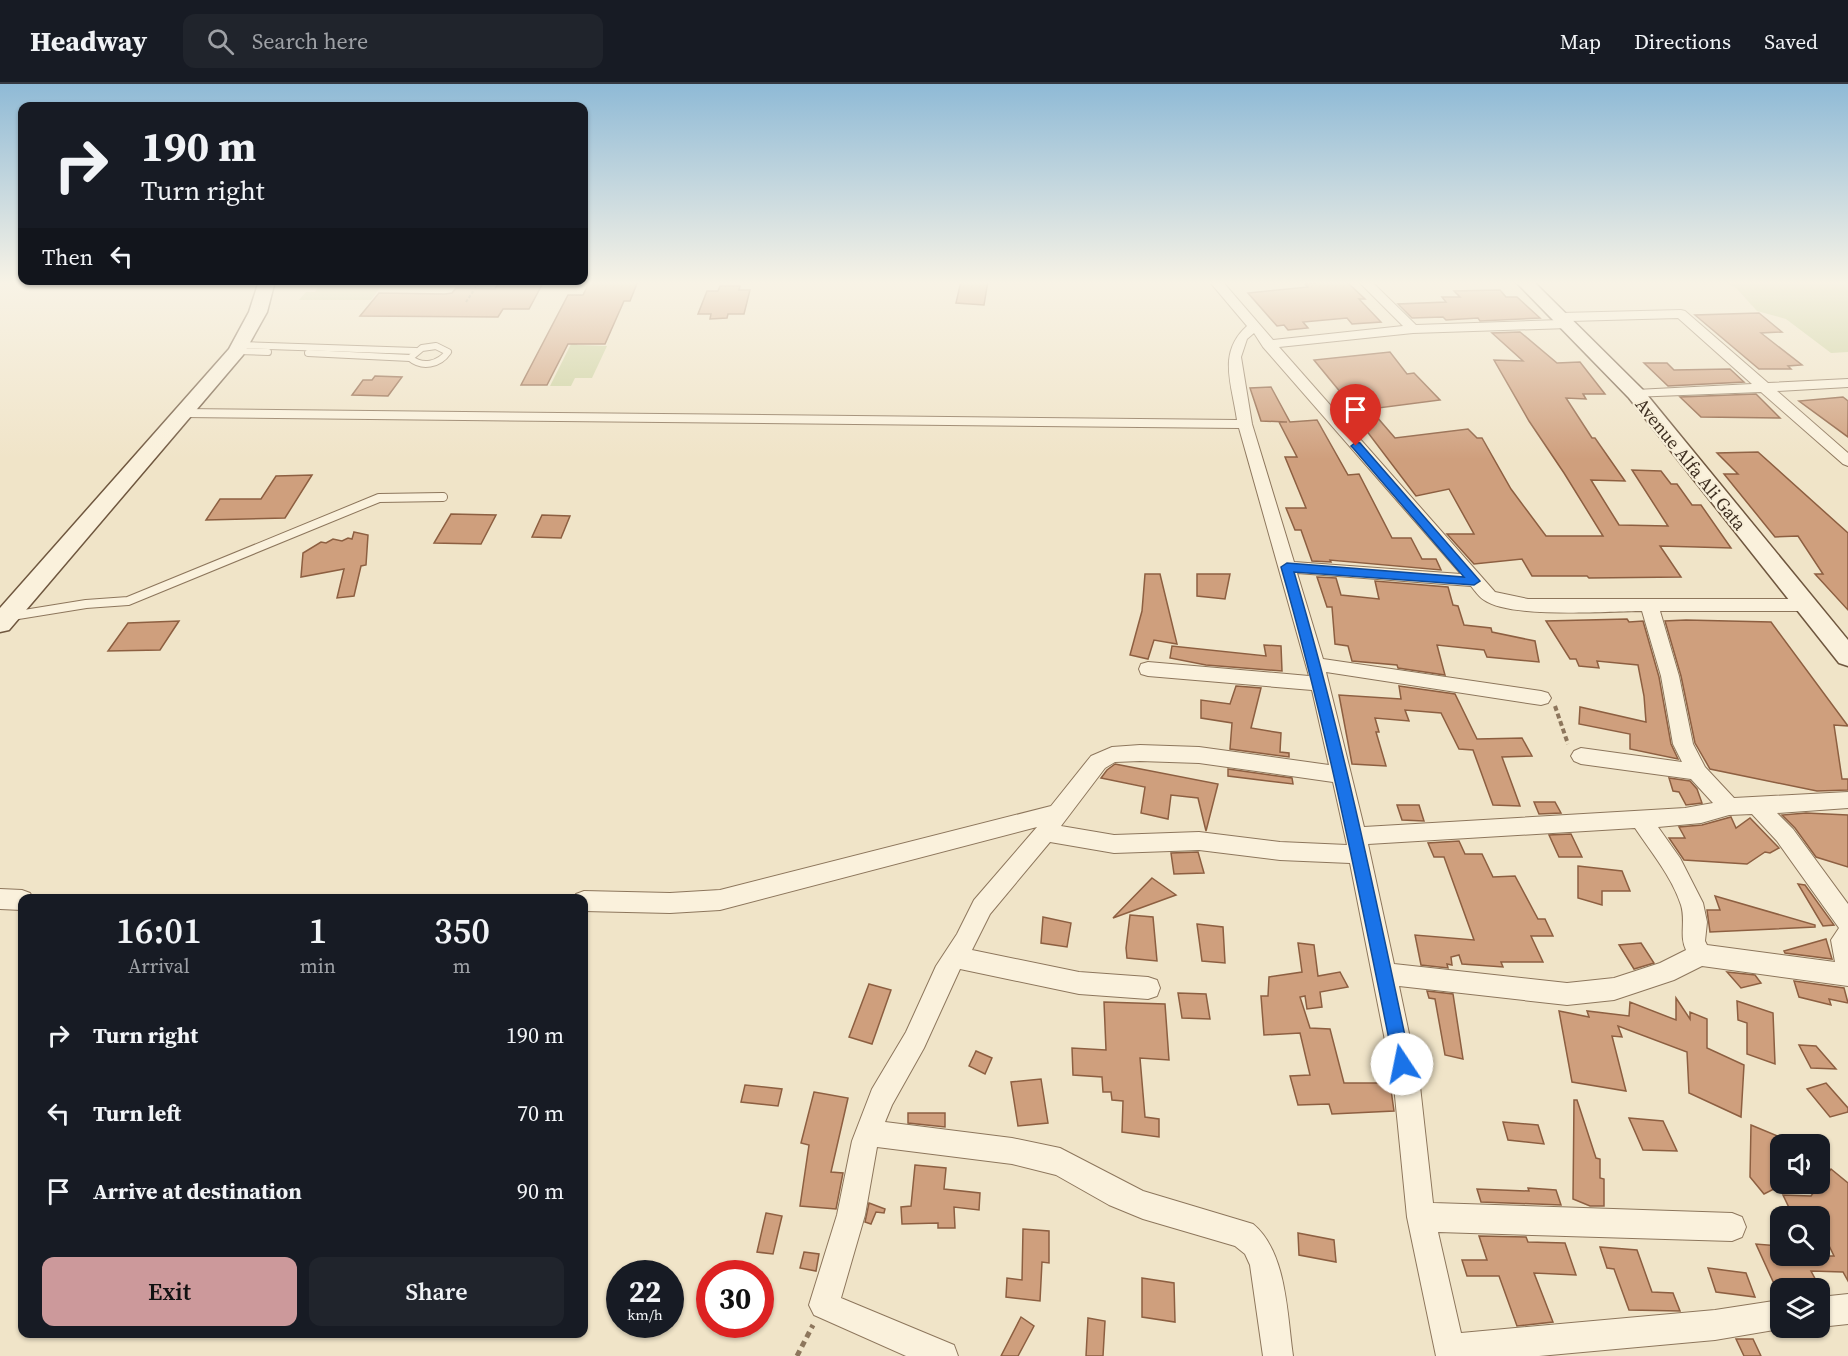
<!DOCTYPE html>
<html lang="en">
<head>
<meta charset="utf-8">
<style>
  :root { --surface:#171b24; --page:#20242c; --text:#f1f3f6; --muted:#9ea1a6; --line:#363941; --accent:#cc999b }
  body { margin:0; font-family:"Source Serif 4",serif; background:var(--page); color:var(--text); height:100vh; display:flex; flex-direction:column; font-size:22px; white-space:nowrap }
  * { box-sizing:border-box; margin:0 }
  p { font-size:20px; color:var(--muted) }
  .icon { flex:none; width:33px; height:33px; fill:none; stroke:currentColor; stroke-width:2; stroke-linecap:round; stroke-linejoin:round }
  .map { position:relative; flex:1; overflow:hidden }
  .panel { position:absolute; left:18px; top:810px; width:570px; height:444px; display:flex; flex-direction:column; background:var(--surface); border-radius:12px; box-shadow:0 2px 4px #0004 }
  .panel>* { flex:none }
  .top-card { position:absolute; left:18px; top:18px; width:570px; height:183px; border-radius:12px; box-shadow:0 2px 4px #0004; background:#171b24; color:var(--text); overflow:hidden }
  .fabs { position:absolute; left:1770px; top:1050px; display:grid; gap:12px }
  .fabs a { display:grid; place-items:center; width:60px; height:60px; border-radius:12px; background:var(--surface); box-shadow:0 2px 4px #0004; font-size:30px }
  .speed { position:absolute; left:606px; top:1176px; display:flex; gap:12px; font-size:30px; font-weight:700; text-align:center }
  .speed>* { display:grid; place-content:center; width:78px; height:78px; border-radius:50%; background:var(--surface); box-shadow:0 2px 4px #0004; line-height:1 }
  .speed small { font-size:15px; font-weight:400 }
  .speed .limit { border:9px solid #d22; background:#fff; color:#111 }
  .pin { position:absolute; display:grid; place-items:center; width:51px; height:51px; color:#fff; margin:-62px -26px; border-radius:50% 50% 50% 0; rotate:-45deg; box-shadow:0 0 6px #0007 }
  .pin .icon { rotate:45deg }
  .me { position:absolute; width:66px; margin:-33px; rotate:349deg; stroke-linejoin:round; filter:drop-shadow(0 0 4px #0008) }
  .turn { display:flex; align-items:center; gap:21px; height:126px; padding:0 24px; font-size:27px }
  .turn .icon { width:78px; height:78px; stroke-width:2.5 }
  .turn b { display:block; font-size:42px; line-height:51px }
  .then { display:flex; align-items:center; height:57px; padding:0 24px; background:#0003; gap:12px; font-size:22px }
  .eta { display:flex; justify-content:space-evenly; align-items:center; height:102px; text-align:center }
  .eta b { font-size:36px; font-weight:600; line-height:42px }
  .cta { display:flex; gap:12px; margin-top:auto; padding:12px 24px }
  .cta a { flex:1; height:69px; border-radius:12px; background:var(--accent); color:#111; font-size:24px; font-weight:600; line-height:69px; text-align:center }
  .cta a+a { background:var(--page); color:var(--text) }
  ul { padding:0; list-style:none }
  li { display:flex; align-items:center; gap:18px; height:78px; padding:0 24px }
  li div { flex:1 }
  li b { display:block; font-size:22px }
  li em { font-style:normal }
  header { display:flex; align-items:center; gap:36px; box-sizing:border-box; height:84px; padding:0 30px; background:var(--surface); border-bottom:2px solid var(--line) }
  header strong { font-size:28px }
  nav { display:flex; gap:33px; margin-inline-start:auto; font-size:21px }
  .search { width:420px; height:54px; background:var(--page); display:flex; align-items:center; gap:15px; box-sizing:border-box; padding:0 21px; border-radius:12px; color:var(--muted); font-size:22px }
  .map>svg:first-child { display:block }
  .green { fill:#c9cf9b }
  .building { fill:#cf9f7d; stroke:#8d5f41; stroke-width:1.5 }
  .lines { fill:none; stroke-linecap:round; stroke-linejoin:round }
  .lane-far1-casing { stroke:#8d765c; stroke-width:8 }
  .lane-casing { stroke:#8d765c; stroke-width:10 }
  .street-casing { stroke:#8d765c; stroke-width:2 }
  .secondary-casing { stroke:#6f573f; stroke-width:3 }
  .path-far2 { stroke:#8d765c; stroke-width:2; stroke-dasharray:3 2; stroke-linecap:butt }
  .path-far1 { stroke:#8d765c; stroke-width:4; stroke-dasharray:5 3; stroke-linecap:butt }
  .path { stroke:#8d765c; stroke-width:5; stroke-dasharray:6 4.5; stroke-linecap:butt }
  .lane-far1 { stroke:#faf1dc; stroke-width:6 }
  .lane { stroke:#faf1dc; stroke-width:8 }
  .street { fill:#faf1dc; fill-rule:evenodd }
  .secondary { fill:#faf1dc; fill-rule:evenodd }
  .route { fill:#1a73e8; stroke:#114b97; stroke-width:1.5 }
  .labels { text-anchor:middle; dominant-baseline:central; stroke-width:4.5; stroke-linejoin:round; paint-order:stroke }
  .far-street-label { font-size:18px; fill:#3d2e20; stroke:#f7eed8 }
</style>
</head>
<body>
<header>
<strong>Headway</strong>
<div class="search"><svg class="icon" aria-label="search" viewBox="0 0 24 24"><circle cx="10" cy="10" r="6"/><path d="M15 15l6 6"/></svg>Search here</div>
<nav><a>Map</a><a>Directions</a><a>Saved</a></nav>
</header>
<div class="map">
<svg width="1848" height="1272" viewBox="0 0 1848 1272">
  <rect width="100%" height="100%" fill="#f0e4c8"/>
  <g class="green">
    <polygon points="315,197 385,197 371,216 299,216 306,208 315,208 318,203 310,203"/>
    <polygon points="1725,197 1848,197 1848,268 1831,269 1786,235 1757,227 1737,205"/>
    <polygon points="576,250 581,252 577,261 607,262 592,294 575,294 571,302 550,302"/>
  </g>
  <g class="building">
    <polygon points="500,197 544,197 529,225 503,225 498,233 360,232 379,209 445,210 452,209 456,204 495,205"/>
    <polygon points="590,197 638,197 630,217 624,217 605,260 568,260 547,301 521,301 568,211 583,211"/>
    <polygon points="961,197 988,197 984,221 956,219"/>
    <polygon points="1330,197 1346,197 1365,215 1359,215 1381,238 1352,240 1347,234 1303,238 1308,244 1288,246 1284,241 1277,242 1248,209 1308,203 1305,200"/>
    <polygon points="720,202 740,202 739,206 750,206 744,230 728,230 727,234 710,235 711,230 698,230 707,207 718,207"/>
    <polygon points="1500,206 1506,213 1517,213 1540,234 1480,237 1478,234 1446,236 1443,233 1412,234 1398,220 1446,218 1442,213 1460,213 1454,207"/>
    <polygon points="1759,229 1782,248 1761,249 1802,281 1788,282 1791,285 1759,285 1695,231"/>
    <polygon points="1520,248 1557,279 1580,278 1605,310 1583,310 1586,315 1566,314 1592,354 1595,354 1625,397 1591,396 1619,441 1668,442 1632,386 1661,387 1671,400 1677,400 1692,421 1701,421 1731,464 1660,462 1681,493 1589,494 1587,492 1532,492 1522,475 1474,480 1447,450 1474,450 1449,405 1416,412 1347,321 1351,321 1314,276 1390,268 1407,290 1414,289 1440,316 1370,325 1395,354 1468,345 1477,354 1482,354 1511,405 1546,452 1603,452 1564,389 1529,337 1494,276 1523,277 1492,249"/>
    <polygon points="1644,279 1667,279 1674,286 1730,285 1744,298 1668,302"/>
    <polygon points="375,292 402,293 388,312 352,311 363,296 372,296"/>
    <polygon points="1271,303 1290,338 1317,336 1348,391 1359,390 1392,454 1411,454 1422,475 1436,475 1441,486 1330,476 1331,478 1312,477 1301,446 1295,446 1286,424 1306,424 1285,373 1297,373 1279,338 1287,338 1261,337 1250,304"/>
    <polygon points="1756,310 1780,334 1701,333 1680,313"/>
    <polygon points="1843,313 1848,317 1848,353 1799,317"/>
    <polygon points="1758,368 1848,449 1848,526 1815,490 1823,490 1798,452 1775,453 1724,390 1738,390 1717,369"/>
    <polygon points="312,391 285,434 206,436 220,415 261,415 276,392"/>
    <polygon points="451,430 496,431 481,460 434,459"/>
    <polygon points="542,431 570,432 561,454 532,453"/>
    <polygon points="354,448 368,451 366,481 361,482 354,512 337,514 344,485 301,493 303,469 321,458 326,459 333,455 342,457 348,454 352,455"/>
    <polygon points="1145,490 1160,490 1177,560 1154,556 1148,575 1130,571 1142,527"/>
    <polygon points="1197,490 1230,490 1225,515 1197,512"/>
    <polygon points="1317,493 1336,494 1341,511 1379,515 1375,497 1448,503 1453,521 1458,522 1464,541 1491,544 1492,548 1535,557 1539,578 1487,573 1484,566 1437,561 1445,591 1398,584 1397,581 1352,577 1348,562 1335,560 1332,523 1327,523"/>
    <polygon points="1627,535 1629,538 1643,537 1659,593 1671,660 1678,675 1630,665 1630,650 1579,640 1580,623 1646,638 1644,612 1638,581 1597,577 1599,584 1579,582 1576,575 1570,575 1546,537"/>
    <polygon points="1686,536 1771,538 1848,642 1834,641 1842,695 1848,695 1848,706 1817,707 1710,685 1695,659 1681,592 1665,537"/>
    <polygon points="179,537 160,566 108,567 128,539"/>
    <polygon points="1264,561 1281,562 1282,587 1206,581 1170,574 1172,562 1266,572"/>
    <polygon points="1236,602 1261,604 1251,644 1281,649 1280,668 1289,669 1289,673 1230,665 1232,639 1201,634 1201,616 1230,620"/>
    <polygon points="1399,602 1455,610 1477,655 1522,654 1532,672 1502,673 1520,722 1493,721 1473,666 1459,665 1441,629 1405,626 1409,637 1375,634 1379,648 1376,648 1386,682 1352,680 1339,611 1401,615"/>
    <polygon points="1115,680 1218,700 1206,747 1198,714 1171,711 1168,735 1141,729 1145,703 1101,694 1107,686"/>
    <polygon points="1228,685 1292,694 1293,700 1228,692"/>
    <polygon points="1669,694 1690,697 1697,705 1702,719 1686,721 1679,708 1673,707"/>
    <polygon points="1534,718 1555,718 1561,729 1539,730"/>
    <polygon points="1397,721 1419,721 1424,737 1402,736"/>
    <polygon points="1806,729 1848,731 1848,783 1816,773 1795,744 1782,731"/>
    <polygon points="1731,733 1736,744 1750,734 1779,764 1770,769 1765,768 1747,780 1684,776 1669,754 1685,754 1679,743 1702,741"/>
    <polygon points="1571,750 1582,773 1559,773 1549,751"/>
    <polygon points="1459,757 1465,770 1482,770 1493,793 1515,792 1538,835 1545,835 1553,852 1531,852 1543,878 1501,878 1503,883 1462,880 1459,871 1451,873 1452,881 1447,880 1448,884 1421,881 1415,851 1474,856 1444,773 1434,773 1428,759"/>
    <polygon points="1198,768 1204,789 1174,790 1171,769"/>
    <polygon points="1578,782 1622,787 1630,807 1602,807 1602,821 1578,814"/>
    <polygon points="1152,794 1176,811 1113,834"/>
    <polygon points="1798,800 1805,801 1834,841 1823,842"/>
    <polygon points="1715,812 1815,841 1815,843 1710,848 1707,826 1720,826"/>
    <polygon points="1130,831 1153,833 1157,877 1127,874 1126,864"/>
    <polygon points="1043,833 1071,839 1067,863 1041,859"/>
    <polygon points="1197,840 1223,843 1225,879 1202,877"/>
    <polygon points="1826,855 1832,875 1785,869 1784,867"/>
    <polygon points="1298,859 1314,861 1318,892 1340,888 1348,903 1320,908 1322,923 1307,925 1305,912 1300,913 1310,944 1330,945 1344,999 1390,999 1394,1027 1332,1030 1329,1020 1298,1021 1290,992 1310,991 1300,949 1264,951 1261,912 1268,912 1269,893 1302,888"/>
    <polygon points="1641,859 1654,879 1634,885 1619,861"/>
    <polygon points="1727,888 1755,891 1761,899 1741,904"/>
    <polygon points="1794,897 1844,904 1848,919 1829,915 1831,921 1799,913"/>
    <polygon points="869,900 891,906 872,960 849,953"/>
    <polygon points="1427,907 1453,910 1463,975 1445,971 1435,915 1429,914"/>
    <polygon points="1178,909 1206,910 1210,935 1182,934"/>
    <polygon points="1676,914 1690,935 1690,928 1707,935 1707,964 1744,981 1741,1033 1689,1009 1687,968 1618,942 1622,953 1612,952 1626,1007 1572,998 1559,927 1589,933 1587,927 1629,932 1630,918 1676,936"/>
    <polygon points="1737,917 1773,929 1775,980 1747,970 1747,939 1738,936"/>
    <polygon points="1104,918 1165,920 1169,976 1140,974 1145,1033 1159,1035 1159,1053 1122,1048 1123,1017 1112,1016 1111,1008 1103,1008 1102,993 1073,991 1072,964 1106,966"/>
    <polygon points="1799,961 1816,962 1836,985 1811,984"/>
    <polygon points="976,967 992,974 985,990 969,982"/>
    <polygon points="1041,995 1048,1039 1018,1042 1011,998"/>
    <polygon points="1826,999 1848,1024 1848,1028 1830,1033 1807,1005"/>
    <polygon points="745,1001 782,1005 778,1022 741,1018"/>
    <polygon points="814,1008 848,1014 831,1088 843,1089 836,1125 800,1122 809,1061 801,1059"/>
    <polygon points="1574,1016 1577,1016 1596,1074 1600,1075 1600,1094 1604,1095 1604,1122 1590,1122 1573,1115"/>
    <polygon points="908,1029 945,1029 945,1043 908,1039"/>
    <polygon points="1629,1034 1663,1037 1677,1067 1643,1066"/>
    <polygon points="1503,1038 1538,1041 1544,1060 1508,1056"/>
    <polygon points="1751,1041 1780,1053 1780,1102 1764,1110 1750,1093"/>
    <polygon points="915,1081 946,1084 944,1105 980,1109 979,1126 954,1123 955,1144 938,1144 938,1139 902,1140 901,1123 911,1122"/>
    <polygon points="1831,1085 1848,1099 1848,1197 1843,1188 1811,1187 1819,1202 1780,1201 1780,1213 1756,1160 1780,1162 1780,1172 1834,1172 1820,1143 1820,1132 1793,1132 1783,1111 1811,1112"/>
    <polygon points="1528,1104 1556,1106 1561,1121 1481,1118 1477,1105 1529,1107"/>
    <polygon points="869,1119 885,1125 884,1129 876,1128 871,1140 865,1138"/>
    <polygon points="766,1129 782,1132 773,1170 757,1168"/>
    <polygon points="1023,1145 1049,1147 1049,1179 1042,1178 1040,1217 1006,1213 1007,1194 1022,1196"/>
    <polygon points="1298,1149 1334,1156 1336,1178 1299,1171"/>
    <polygon points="1479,1152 1526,1153 1528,1158 1565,1159 1576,1191 1534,1189 1553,1238 1517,1242 1499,1192 1467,1192 1462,1176 1487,1176"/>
    <polygon points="1600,1163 1637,1166 1652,1208 1673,1209 1680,1227 1629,1226 1614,1185 1607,1184"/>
    <polygon points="804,1168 819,1170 816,1187 800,1184"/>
    <polygon points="1708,1184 1746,1189 1755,1213 1716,1208"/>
    <polygon points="1142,1194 1174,1199 1175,1238 1142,1233"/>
    <polygon points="1021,1233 1034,1242 1018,1272 1001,1272"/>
    <polygon points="1088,1234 1105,1237 1103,1272 1086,1272"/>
    <polygon points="1736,1255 1753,1255 1761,1272 1744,1272"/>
  </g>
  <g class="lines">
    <g class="lane-far1-casing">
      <g id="lane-far1">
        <polyline points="242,261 416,267"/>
        <path d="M436,262L448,268C439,281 422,284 410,274L422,264Z"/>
        <polyline points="237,267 268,268"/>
        <polyline points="308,269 410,274"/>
      </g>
    </g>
    <g class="lane-casing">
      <polyline id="lane" points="12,532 86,520 128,517 379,414 443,413"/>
    </g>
    <g class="street-casing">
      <g id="street">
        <path d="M1209,197H1222L1273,256L1403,242L1358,197H1371L1416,241L1560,236L1555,233L1561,229L1681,226L1685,227L1768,299L1848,295V303L1777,307L1848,369V382L1843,380L1761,308L1631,313L1629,310L1636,306L1752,300L1678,234L1570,237L1574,240L1568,244L1413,249L1279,263L1495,508L1528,515H1805L1811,517L1814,521L1811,525L1805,527H1660L1679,592L1693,660L1705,683L1734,714L1848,708V724L1777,729L1793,745L1848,820V902L1702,882L1674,896L1614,916L1567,921L1399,902L1420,1002L1433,1119L1732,1129L1742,1133L1746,1143L1742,1153L1732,1157L1438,1148L1461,1249L1715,1226L1780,1216V1244H1786L1715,1256L1539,1272H1436L1407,1133L1394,1002L1350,779L1280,776L1199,766L1114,769L1050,758L990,830L972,866L1079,888L1148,893L1157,896L1160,904L1157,912L1148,915L1079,910L960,885L924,964L892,1021L885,1038L1012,1054L1060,1064L1143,1107L1253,1140C1287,1168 1287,1231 1293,1272H1263L1250,1181L1245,1170L1235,1162L1143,1135L1109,1121L1056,1091L1012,1080L877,1063L865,1131L841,1214L954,1261L958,1272H906L814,1231L809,1221L837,1131L852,1057L872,1005L906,948L936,882L957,850L974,816L1037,743L720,826L670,829L584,827V814H574L576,810L584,807L670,809L720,806L1051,722L1091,672L1112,663L1140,661L1199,663L1329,681L1312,606L1148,592L1141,590L1139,585L1141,580L1148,578L1309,592L1239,344L183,333L176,329L183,325L1237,336C1232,300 1217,269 1247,242ZM1254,249L1263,263L1461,490L1294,478L1252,340L1241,273L1247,255ZM1297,489L1471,502C1475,507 1479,513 1484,516C1511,535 1607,527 1642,527L1661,592L1673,660L1682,678L1581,664L1574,667L1571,672L1574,677L1581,680L1691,695L1713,719L1685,724L1364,743L1326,588L1541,621L1548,619L1551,614L1548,609L1541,607L1323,575ZM1140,677L1199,679L1333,698L1347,761L1280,758L1199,748L1114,751L1061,742L1105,684L1115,678ZM1752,730L1777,757L1839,844L1831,856L1835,878L1707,861L1705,857L1707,838L1703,819L1680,774L1658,743L1701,739L1729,731ZM1635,744C1651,768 1672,793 1681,821C1686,837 1679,852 1686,866L1660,879L1614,894L1567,899L1394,880L1368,760Z"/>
        <polygon points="0,805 22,806 30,809 33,814 22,814 22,826 0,825"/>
        <polygon points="1848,1210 1848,1240 1820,1243 1820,1213"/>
      </g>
    </g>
    <g class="secondary-casing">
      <g id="secondary">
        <polygon points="259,197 275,197 267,228 243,271 9,546 0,548 0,524 229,265 249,228"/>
        <polygon points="1515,197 1533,197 1643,306 1848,556 1848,582 1839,579 1629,314"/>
      </g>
    </g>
    <polyline class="path-far2" points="466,218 480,197"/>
    <polyline class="path-far1" points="1555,622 1568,660"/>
    <polyline class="path" points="797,1272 813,1241"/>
    <use href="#lane-far1" class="lane-far1"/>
    <use href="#lane" class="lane"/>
    <use href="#street" class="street"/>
    <use href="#secondary" class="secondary"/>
  </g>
  <linearGradient id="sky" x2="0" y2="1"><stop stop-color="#8fbad6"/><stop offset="0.53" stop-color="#f8f3e6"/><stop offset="1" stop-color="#f8f3e6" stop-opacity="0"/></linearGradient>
  <rect width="1848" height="375" fill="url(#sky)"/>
  <path class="route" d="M1356,358L1360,359L1480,497L1474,501L1294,488C1342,650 1376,815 1411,980L1409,986L1402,989L1396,986L1394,980C1360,813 1328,647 1281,483L1287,479L1464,493L1353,364L1351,362Z"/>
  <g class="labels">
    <g class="far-street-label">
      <text transform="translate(1691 380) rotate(51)">Avenue Alfa Ali Gata</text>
    </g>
  </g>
</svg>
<div class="fabs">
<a><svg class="icon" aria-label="sound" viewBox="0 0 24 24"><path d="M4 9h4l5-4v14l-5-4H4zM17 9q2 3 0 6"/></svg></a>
<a><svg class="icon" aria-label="search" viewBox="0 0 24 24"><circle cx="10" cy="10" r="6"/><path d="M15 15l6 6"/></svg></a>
<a><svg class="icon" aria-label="layers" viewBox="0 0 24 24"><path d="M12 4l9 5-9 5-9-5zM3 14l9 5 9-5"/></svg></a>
</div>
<div class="speed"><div>22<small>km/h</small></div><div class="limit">30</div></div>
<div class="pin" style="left:1356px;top:362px;background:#d93025"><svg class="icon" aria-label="arrive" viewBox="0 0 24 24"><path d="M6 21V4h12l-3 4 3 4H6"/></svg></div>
<svg class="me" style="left:1402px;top:980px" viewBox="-20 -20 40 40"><circle r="19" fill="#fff"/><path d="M0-13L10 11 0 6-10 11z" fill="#1a73e8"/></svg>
<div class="top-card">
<div class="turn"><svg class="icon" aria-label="right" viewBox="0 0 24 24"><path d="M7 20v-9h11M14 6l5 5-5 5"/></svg><div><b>190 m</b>Turn right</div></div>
<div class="then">Then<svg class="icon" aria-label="left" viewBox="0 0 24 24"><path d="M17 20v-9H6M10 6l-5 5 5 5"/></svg></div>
</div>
<section class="panel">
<div class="eta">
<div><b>16:01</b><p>Arrival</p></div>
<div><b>1</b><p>min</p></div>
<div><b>350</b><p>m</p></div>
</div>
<ul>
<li><svg class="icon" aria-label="right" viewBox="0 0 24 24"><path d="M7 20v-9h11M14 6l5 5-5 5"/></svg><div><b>Turn right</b></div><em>190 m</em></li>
<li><svg class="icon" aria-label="left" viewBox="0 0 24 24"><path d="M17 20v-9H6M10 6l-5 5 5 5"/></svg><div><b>Turn left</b></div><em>70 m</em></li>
<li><svg class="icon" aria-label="arrive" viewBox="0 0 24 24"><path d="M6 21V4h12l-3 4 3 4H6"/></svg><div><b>Arrive at destination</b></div><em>90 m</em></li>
</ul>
<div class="cta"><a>Exit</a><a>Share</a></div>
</section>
</div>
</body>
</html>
